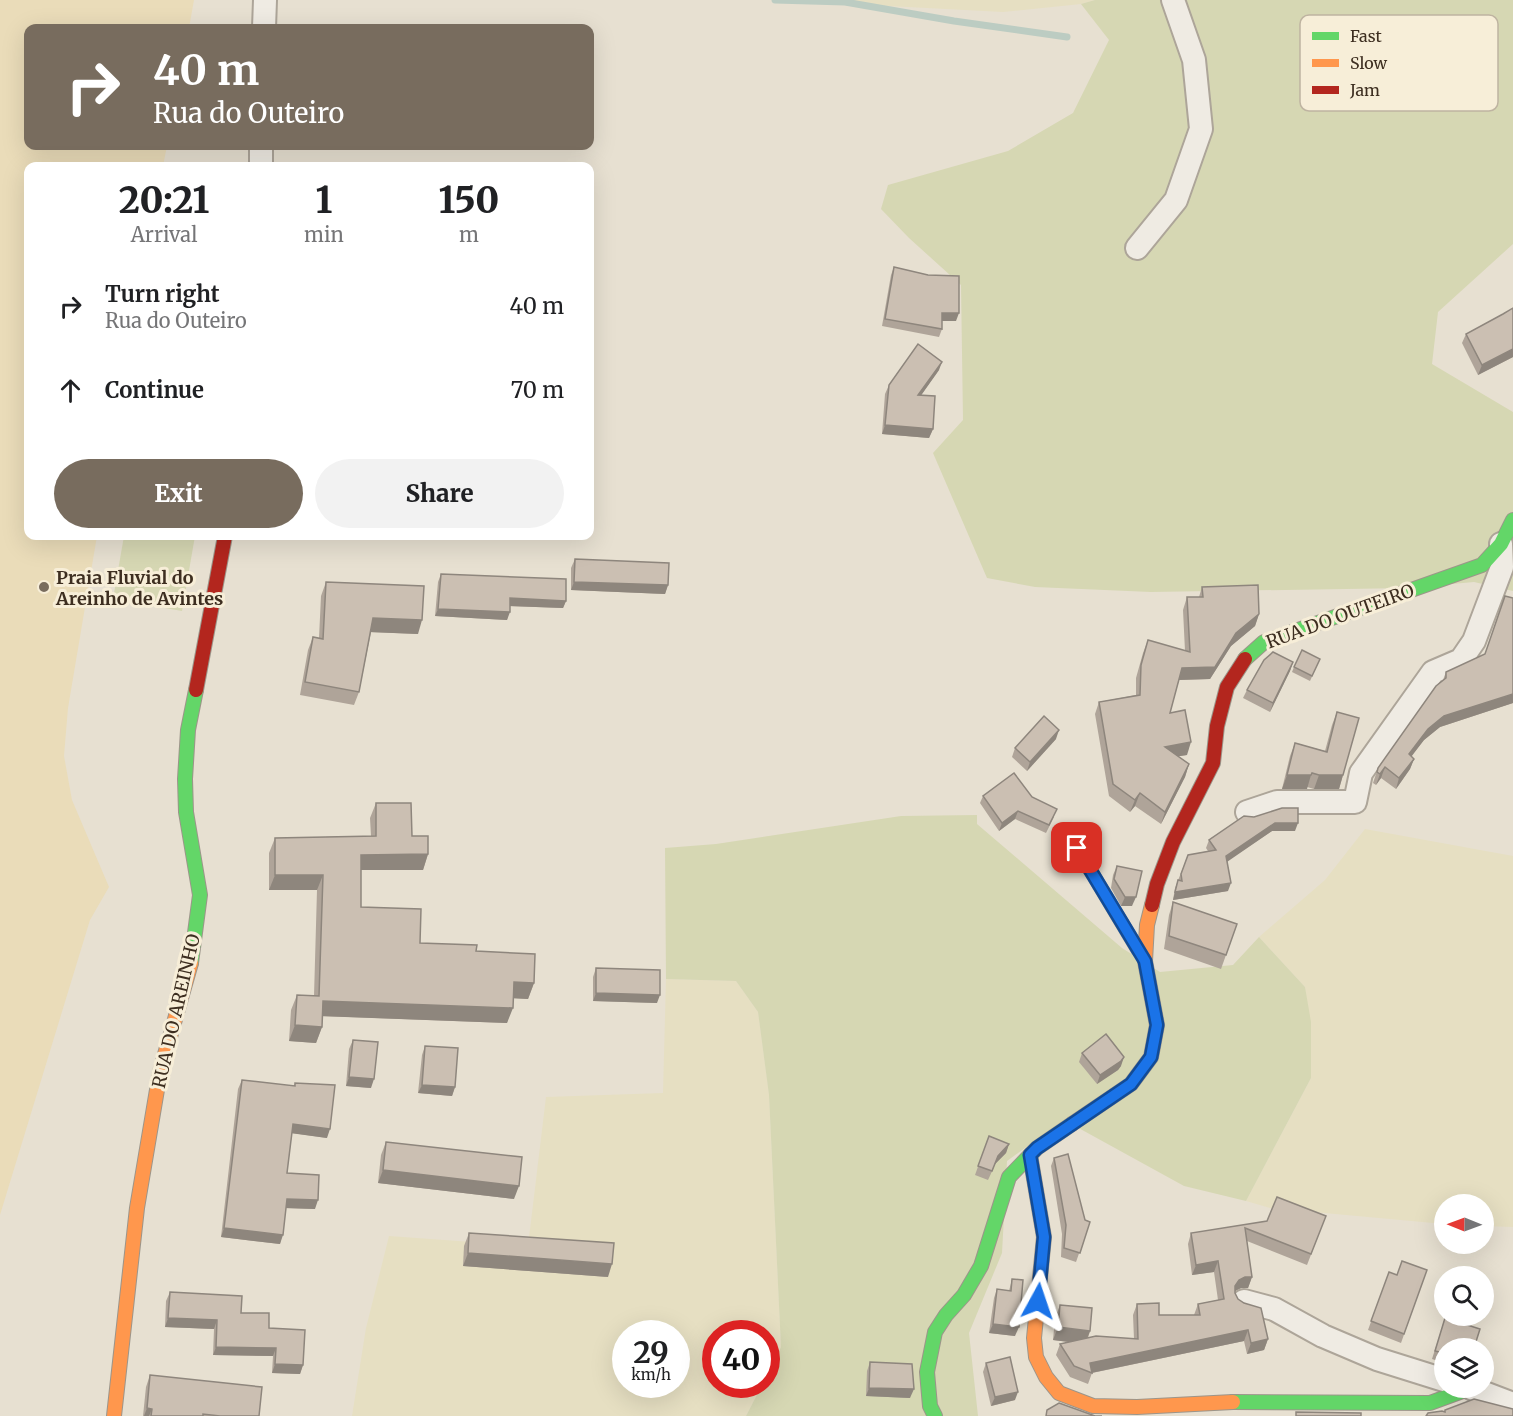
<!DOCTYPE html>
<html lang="en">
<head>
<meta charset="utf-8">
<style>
  :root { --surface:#fff; --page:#f2f2f2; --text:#202124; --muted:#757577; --accent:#786c5e }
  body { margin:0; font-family:Merriweather,serif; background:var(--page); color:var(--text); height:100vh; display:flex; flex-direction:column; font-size:22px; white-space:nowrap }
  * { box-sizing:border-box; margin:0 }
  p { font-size:20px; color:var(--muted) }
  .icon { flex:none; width:33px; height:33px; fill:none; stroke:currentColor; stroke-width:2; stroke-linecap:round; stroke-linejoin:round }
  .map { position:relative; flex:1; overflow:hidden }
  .sheet { position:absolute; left:24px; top:162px; width:570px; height:378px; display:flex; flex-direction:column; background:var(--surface); border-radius:12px; box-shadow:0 6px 24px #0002 }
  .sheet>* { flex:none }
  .banner { position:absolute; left:24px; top:24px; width:570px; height:126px; border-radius:12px; box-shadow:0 6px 24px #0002; background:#786c5e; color:#fff; overflow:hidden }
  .needle { width:39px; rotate:271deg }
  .controls { position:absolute; left:1434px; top:1194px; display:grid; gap:12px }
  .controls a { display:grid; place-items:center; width:60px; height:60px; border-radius:50%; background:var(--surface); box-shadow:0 6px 24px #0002; font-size:30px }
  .speed { position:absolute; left:612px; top:1320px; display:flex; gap:12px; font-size:30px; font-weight:700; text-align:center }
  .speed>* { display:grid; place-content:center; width:78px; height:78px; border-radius:50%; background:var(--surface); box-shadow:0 6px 24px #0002; line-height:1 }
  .speed small { font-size:15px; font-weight:400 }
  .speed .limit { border:9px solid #d22; background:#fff; color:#111 }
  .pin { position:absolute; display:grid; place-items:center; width:51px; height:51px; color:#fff; margin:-26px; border-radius:12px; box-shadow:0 3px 9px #0006 }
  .me { position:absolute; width:66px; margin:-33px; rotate:5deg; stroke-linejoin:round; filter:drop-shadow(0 0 4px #0008) }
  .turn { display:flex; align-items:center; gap:21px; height:126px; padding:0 30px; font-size:27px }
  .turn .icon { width:78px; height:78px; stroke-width:2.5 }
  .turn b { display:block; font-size:42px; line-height:51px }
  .eta { display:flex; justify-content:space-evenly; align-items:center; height:102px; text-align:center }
  .eta b { font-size:36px; font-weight:800; line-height:42px }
  .cta { display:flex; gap:12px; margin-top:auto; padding:12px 30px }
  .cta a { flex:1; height:69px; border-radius:36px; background:var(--accent); color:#fff; font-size:24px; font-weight:800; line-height:69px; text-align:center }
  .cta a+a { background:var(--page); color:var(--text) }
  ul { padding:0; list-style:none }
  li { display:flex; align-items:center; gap:18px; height:84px; padding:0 30px }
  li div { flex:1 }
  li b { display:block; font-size:22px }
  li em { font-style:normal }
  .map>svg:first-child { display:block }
  .farmland { fill:#e6dfc2; fill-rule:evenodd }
  .green { fill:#d6d7b3 }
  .sand { fill:#eadcb9 }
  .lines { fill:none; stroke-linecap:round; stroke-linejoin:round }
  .stream { stroke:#bcccc2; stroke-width:7 }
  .lane-casing { stroke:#ada599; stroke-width:15 }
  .street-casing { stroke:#ada599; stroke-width:26 }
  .fast-casing { stroke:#9c958a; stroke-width:16 }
  .slow-casing { stroke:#9c958a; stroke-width:16 }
  .jam-casing { stroke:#9c958a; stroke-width:16 }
  .lane { stroke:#efebe3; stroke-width:12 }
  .street { stroke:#efebe3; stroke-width:22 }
  .fast { stroke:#63d668; stroke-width:14 }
  .slow { stroke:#ff974d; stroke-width:14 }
  .jam { stroke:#b3261e; stroke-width:14 }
  .wall { fill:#afa499 }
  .shaded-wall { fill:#8e867d }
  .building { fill:#cbbfb2; stroke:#8e867d; stroke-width:1.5 }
  .route-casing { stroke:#114b97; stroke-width:15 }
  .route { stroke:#1a73e8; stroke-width:10 }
  .poi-dot { fill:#786c5e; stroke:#f7eed8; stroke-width:2 }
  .labels { text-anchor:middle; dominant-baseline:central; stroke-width:6; stroke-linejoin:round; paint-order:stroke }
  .poi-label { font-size:18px; font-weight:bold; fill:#3d2e20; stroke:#f7eed8; text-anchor:start }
  .street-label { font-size:18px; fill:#3d2e20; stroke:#f7eed8 }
  .key { fill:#f7eed8; stroke:#bfb4a1; stroke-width:1.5 }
  .key-label { font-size:16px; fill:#3d2e20 }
</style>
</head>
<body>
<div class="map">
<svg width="1513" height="1416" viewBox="0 0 1513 1416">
  <rect width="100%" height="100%" fill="#e7e0d1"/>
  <g class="farmland">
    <polygon points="774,0 1095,0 1081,4 1003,12"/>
    <polygon points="1365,829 1513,856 1513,1227 1484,1226 1484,1204 1444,1204 1444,1224 1270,1208 1246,1201 1311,1078 1305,987 1259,937 1325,880"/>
    <path d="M666,979L736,981L758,1012L769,1094L781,1347L767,1375L766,1334H716V1384L762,1385L746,1416H352L366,1328L389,1236L528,1246L546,1097L663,1093ZM626,1334H676V1384H626Z"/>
  </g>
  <g class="green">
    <polygon points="1095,0 1513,0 1513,244 1438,312 1432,364 1513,412 1513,591 1474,582 1408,588 1151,592 1035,587 987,578 933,453 963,420 961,285 909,238 881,209 888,185 1008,151 1073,113 1109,40 1081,4"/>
    <polygon points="124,536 195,536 182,611 113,599"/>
    <polygon points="977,815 977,824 1122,948 1160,972 1233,965 1259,937 1305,987 1311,1022 1311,1078 1246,1201 1184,1186 1064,1120 1007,1161 1002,1253 969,1333 978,1416 746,1416 762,1385 766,1384 767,1375 781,1347 769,1095 758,1012 736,981 666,979 665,848 716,844 901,816"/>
  </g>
  <polygon class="sand" points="0,0 194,0 189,28 28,28 28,146 167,146 163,166 28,166 28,536 97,536 68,708 64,756 72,800 109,887 90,920 0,1215"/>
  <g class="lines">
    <polyline class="stream" points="775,0 845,2 954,21 1067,37"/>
    <g class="lane-casing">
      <polyline id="lane" points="1077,848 1138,950"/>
    </g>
    <g class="street-casing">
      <g id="street">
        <polyline points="264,28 265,0"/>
        <polyline points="261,166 261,146"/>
        <polyline points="1137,248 1176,200 1201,129 1194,60 1173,0"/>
        <polyline points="1247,812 1277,802 1355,802 1361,773 1433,672 1461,660 1474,641 1502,567 1501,544"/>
        <polyline points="1244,1301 1274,1309 1323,1336 1377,1359 1444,1380"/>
        <polyline points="1471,1388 1513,1404"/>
      </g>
    </g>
    <g class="fast-casing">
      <g id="fast">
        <polyline points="1245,659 1264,642 1482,565 1501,544 1513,520"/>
        <polyline points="191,963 200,895 186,812 185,779 188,730 196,690"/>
        <polyline points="1233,1402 1430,1403 1471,1388"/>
        <polyline points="935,1416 930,1406 927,1372 935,1332 946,1315 964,1295 981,1266 1009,1177 1037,1148 1072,1124"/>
      </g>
    </g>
    <g class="slow-casing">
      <g id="slow">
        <polyline points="1072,1124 1131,1084 1151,1057 1157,1025 1145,961 1147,925 1152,905"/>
        <polyline points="1030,1155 1044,1237 1034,1338 1036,1357 1046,1377 1059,1393 1093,1406 1137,1407 1233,1402"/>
        <polyline points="114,1416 137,1208 160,1072 191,963"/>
      </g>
    </g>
    <g class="jam-casing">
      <g id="jam">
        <polyline points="196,690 225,536"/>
        <polyline points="1152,905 1157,884 1173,842 1213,763 1217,726 1227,687 1245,659"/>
      </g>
    </g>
    <use href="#lane" class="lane"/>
    <use href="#street" class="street"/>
    <use href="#fast" class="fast"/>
    <use href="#slow" class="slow"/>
    <use href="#jam" class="jam"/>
  </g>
  <g class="wall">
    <polygon points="894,267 956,321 942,321 942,329 939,337 882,326 891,275"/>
    <polygon points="1513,308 1513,357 1478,375 1462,343 1466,334 1503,314"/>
    <polygon points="939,370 921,395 933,429 929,438 882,434 885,394 889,385"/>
    <polygon points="575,559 668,585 665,594 571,590 571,568"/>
    <polygon points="441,574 566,601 563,608 510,606 507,620 435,616 438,582"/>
    <polygon points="326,582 418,634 371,632 359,692 354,705 300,695 308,650 313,637 319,638 321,596"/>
    <polygon points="1202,587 1259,614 1255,626 1231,646 1210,679 1179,680 1170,713 1187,755 1178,756 1189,764 1185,777 1161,824 1135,806 1130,812 1109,796 1095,714 1099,702 1136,695 1136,678 1143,653 1148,640 1185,651 1183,610 1187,597 1199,597"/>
    <polygon points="1320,659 1310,681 1292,672 1294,667"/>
    <polygon points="1293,662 1290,671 1270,712 1243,698 1247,690"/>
    <polygon points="1446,672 1513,703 1440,727 1424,740 1411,756 1414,759 1410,769 1396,789 1381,778 1376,785 1373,783 1378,768 1443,680"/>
    <polygon points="1337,712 1343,775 1339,789 1314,789 1307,787 1307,789 1282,789 1290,756 1295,743 1325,751 1332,725"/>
    <polygon points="1056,739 1027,771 1012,757 1015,748"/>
    <polygon points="983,796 1032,797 1054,817 1046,833 1015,819 999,831 980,803"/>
    <polygon points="376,803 412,836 428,854 423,870 361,870 361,907 420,943 476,951 534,983 528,999 513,998 507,1023 322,1016 322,1027 316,1043 289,1041 291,1010 297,995 314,996 317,890 269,890 269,853 275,838 371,836 370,818"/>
    <polygon points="1254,817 1295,831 1272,831 1227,861 1228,891 1173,900 1175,888 1188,855 1208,851 1206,848 1209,840"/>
    <polygon points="1117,866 1132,906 1121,906 1111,888 1113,875"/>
    <polygon points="1173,902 1237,924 1221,969 1164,949 1169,915"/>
    <polygon points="596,968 657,1003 593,1001 593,977"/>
    <polygon points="353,1040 371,1088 346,1086 349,1049"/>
    <polygon points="425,1046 455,1087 452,1096 418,1093 422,1055"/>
    <polygon points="1082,1053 1121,1066 1118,1070 1097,1084 1079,1062"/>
    <polygon points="242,1080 294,1086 295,1083 327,1138 292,1133 287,1173 315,1209 286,1208 280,1244 221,1237 238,1089"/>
    <polygon points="989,1136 1009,1144 1006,1153 995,1164 988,1180 975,1175"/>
    <polygon points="386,1142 514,1199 378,1183 381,1155"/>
    <polygon points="1054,1158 1085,1220 1090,1222 1076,1262 1061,1257 1062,1234 1051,1166"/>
    <polygon points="1326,1216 1307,1265 1247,1241 1252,1277 1248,1288 1241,1288 1235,1291 1235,1293 1238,1299 1268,1339 1264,1350 1247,1354 1244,1341 1092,1373 1088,1384 1070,1377 1056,1355 1060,1344 1069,1342 1053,1340 1055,1318 1060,1305 1090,1331 1088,1338 1134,1339 1133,1315 1137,1304 1159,1315 1194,1315 1198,1304 1218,1300 1214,1272 1192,1275 1188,1244 1191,1233"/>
    <polygon points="469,1233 608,1277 463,1266 464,1246"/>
    <polygon points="1427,1270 1401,1343 1368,1330 1389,1272 1397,1275"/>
    <polygon points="1012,1279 1015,1336 989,1333 994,1298 997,1289 1009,1291"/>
    <polygon points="170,1292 241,1313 269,1328 303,1365 300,1374 272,1373 273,1356 213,1355 214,1329 165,1327 166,1301"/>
    <polygon points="1445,1318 1444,1348 1444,1363 1432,1359"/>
    <polygon points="870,1362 910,1398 866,1396 867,1371"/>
    <polygon points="986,1363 1015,1400 991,1406 983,1372"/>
    <polygon points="150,1375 259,1416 143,1416 146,1387"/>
  </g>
  <g class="shaded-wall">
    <polygon points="942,313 959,313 956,321 939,321"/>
    <polygon points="1513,349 1513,357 1478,375 1482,365"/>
    <polygon points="942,362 939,370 915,404 918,395"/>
    <polygon points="885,425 933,429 929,438 882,434"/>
    <polygon points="574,582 668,585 665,594 571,590"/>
    <polygon points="510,598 566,601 563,608 508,606"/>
    <polygon points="438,609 510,612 507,620 435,616"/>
    <polygon points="1259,614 1255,626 1231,646 1210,679 1178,680 1182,668 1236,633"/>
    <polygon points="373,618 422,620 418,634 368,632"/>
    <polygon points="1293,662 1290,671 1270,712 1273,703"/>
    <polygon points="1513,694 1513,703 1440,727 1424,740 1405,765 1409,754 1428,729 1444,716"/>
    <polygon points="1059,730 1056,739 1027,771 1030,762"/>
    <polygon points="1191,742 1187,755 1161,759 1165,747"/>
    <polygon points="1414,759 1410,769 1396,789 1399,778"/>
    <polygon points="1189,764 1185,777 1161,824 1165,812"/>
    <polygon points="1385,767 1381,778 1376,785 1380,774"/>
    <polygon points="1287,775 1311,775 1307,789 1282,789"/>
    <polygon points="1319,775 1343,775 1339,789 1314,789"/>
    <polygon points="1140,793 1135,806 1130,812 1135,800"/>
    <polygon points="1018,811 1015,819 999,831 1002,823"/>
    <polygon points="1275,823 1298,823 1295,831 1272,831 1224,864 1226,856"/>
    <polygon points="428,854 423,870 355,870 361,855"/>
    <polygon points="275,875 323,875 317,890 269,890"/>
    <polygon points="1231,883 1228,891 1173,900 1175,892"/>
    <polygon points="1125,897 1136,897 1132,906 1121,906"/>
    <polygon points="514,982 534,983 528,999 508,998"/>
    <polygon points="596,993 660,995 657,1003 593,1001"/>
    <polygon points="323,1001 513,1008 507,1023 318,1016"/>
    <polygon points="295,1025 322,1027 316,1043 289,1041"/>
    <polygon points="1124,1057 1121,1066 1118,1070 1097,1084 1100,1075"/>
    <polygon points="349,1077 374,1079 371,1088 346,1086"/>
    <polygon points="422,1085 455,1087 452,1096 418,1093"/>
    <polygon points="293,1124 330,1129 327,1138 290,1133"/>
    <polygon points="1009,1144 1006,1153 995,1164 988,1180 998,1156"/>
    <polygon points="383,1170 519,1186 514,1199 378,1183"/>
    <polygon points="287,1199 318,1200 315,1209 284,1208"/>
    <polygon points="224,1228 283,1235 280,1244 221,1237"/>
    <polygon points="468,1253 612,1264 608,1277 463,1266"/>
    <polygon points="1218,1261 1214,1272 1192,1275 1196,1265"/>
    <polygon points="1245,1277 1252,1277 1248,1288 1241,1288 1235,1291 1235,1286 1239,1280"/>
    <polygon points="168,1318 217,1320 214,1329 165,1327"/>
    <polygon points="993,1324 1019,1327 1015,1336 989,1333"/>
    <polygon points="1058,1327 1090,1331 1085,1344 1053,1340"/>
    <polygon points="1248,1330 1244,1341 1091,1373 1090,1363"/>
    <polygon points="1268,1339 1264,1350 1247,1354 1251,1343"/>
    <polygon points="216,1347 276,1348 273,1356 213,1355"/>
    <polygon points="275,1364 303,1365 300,1374 272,1373"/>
    <polygon points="869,1388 914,1389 910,1398 866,1396"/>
    <polygon points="1018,1392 1015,1400 991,1406 995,1397"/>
    <polygon points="147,1408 152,1409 149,1416 144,1416"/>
  </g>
  <g class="building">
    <polygon points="894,267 928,275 959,276 959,313 942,313 942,329 885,319"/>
    <polygon points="1513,308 1513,349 1482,365 1466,334 1503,314"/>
    <polygon points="918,344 942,362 918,395 935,396 933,429 885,425 889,385"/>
    <polygon points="575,559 669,563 668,585 574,582"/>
    <polygon points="441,574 566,579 566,601 510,598 510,612 438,609"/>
    <polygon points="326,582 424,586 422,620 373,618 359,692 305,682 313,637 323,639"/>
    <polygon points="1258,585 1259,614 1236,633 1215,667 1182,668 1170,713 1185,710 1191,742 1165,747 1189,764 1165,812 1140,793 1135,800 1113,784 1099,702 1140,695 1141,665 1148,640 1190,652 1187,597 1203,597 1202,587"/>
    <polygon points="1505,596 1513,598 1513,694 1444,716 1428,729 1409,754 1414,759 1399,778 1385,767 1380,774 1377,772 1378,768 1436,686 1446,678 1446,672 1485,654"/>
    <polygon points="1302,650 1320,659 1312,676 1294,667"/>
    <polygon points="1273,652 1293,662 1273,703 1247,690 1264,660"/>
    <polygon points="1337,712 1359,718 1343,775 1319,775 1312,773 1311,775 1287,775 1295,743 1327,752"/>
    <polygon points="1044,716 1059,730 1030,762 1015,748"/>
    <polygon points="1014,773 1032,797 1057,809 1049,825 1018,811 1002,823 983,796"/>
    <polygon points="376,803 411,803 412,836 428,836 428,854 361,855 361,907 421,909 420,943 477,945 476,951 535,954 534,983 514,982 513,1008 323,1001 322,1027 295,1025 297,995 319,996 323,875 275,875 275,838 376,836"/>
    <polygon points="1282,808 1298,808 1298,823 1275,823 1226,856 1231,883 1175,892 1178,880 1182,881 1181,874 1188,855 1216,850 1209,840 1244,816 1254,817"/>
    <polygon points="1117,866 1142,871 1136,897 1125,897 1114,879"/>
    <polygon points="1173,902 1237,924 1226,955 1169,936"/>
    <polygon points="596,968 660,970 660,995 596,993"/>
    <polygon points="1106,1034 1124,1057 1121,1061 1100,1075 1082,1053"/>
    <polygon points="353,1040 378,1042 374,1079 349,1077"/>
    <polygon points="425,1046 458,1048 455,1087 422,1085"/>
    <polygon points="242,1080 295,1086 295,1083 335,1085 330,1129 293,1124 287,1173 319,1175 318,1200 287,1199 283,1235 224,1228"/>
    <polygon points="989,1136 1009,1144 998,1156 992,1171 978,1166"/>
    <polygon points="386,1142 522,1157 519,1186 383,1170"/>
    <polygon points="1068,1154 1085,1220 1090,1222 1080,1253 1064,1248 1066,1225 1054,1158"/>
    <polygon points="1277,1197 1326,1216 1311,1254 1245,1228 1252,1277 1245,1277 1239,1280 1235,1286 1235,1293 1238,1299 1244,1303 1261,1308 1268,1339 1251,1343 1248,1330 1090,1363 1092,1373 1074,1366 1060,1344 1096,1336 1138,1339 1137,1304 1159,1303 1159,1315 1200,1315 1198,1304 1224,1299 1218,1261 1196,1265 1191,1233 1267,1221"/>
    <polygon points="469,1233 614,1243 612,1264 468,1253"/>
    <polygon points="1402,1261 1427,1270 1404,1334 1371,1321 1389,1272 1397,1275"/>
    <polygon points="1012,1279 1023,1280 1019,1327 993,1324 997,1289 1011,1291"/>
    <polygon points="170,1292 242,1296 241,1313 269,1313 269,1328 305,1330 303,1365 275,1364 276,1348 216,1347 217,1320 168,1318"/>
    <polygon points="1060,1305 1092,1308 1090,1331 1058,1327"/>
    <polygon points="1445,1318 1480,1329 1474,1348 1444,1348 1444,1353 1435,1351"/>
    <polygon points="1010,1357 1018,1392 995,1397 986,1363"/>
    <polygon points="870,1362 912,1364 914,1389 869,1388"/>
    <polygon points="150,1375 262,1387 259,1416 220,1416 203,1414 203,1416 151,1416 152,1409 147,1408"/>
    <polygon points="1474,1399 1513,1409 1513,1416 1426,1416 1428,1413 1442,1411 1445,1412 1445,1410"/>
    <polygon points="1059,1403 1095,1416 1102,1416 1046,1416 1047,1410"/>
    <polygon points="1296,1412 1361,1413 1361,1416 1296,1416"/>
  </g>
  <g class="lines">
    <g class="route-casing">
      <polyline id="route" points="1038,1301 1044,1237 1030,1155 1037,1148 1131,1084 1151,1057 1157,1025 1145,961 1077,848"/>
    </g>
    <use href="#route" class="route"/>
  </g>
  <circle class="poi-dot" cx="44" cy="587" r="6"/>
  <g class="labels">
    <g class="poi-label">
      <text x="56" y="577">Praia Fluvial do<tspan x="56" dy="21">Areinho de Avintes</tspan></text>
    </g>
    <g class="street-label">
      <text transform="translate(1340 616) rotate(-20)">RUA DO OUTEIRO</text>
      <text transform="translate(176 1011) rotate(-77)">RUA DO AREINHO</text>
    </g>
  </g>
  <rect x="1300" y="15" width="198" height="96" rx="9" class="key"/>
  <rect x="1312" y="32" width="27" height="8" fill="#63d668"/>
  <rect x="1312" y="59" width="27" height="8" fill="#ff974d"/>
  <rect x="1312" y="86" width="27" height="8" fill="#b3261e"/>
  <g class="key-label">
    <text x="1350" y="42">Fast</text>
    <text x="1350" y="69">Slow</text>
    <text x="1350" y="96">Jam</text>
  </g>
</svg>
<div class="controls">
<a><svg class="needle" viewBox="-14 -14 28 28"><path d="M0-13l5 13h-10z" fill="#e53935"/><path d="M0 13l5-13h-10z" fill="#757577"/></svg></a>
<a><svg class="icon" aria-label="search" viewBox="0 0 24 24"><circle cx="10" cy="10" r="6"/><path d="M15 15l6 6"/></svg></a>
<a><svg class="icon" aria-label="layers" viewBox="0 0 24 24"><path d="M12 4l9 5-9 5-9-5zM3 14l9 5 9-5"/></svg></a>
</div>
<div class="speed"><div>29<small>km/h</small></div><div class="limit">40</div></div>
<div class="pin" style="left:1077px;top:848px;background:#d93025"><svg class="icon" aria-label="arrive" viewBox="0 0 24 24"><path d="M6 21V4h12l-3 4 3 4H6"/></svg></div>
<svg class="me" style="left:1038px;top:1301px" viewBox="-20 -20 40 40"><path d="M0-17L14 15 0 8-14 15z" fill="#1a73e8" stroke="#fff" stroke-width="4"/></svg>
<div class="banner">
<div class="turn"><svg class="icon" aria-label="right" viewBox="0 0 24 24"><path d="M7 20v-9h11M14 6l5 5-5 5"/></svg><div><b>40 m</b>Rua do Outeiro</div></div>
</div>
<section class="sheet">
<div class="eta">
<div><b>20:21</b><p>Arrival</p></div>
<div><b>1</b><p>min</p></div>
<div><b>150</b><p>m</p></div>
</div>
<ul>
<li><svg class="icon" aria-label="right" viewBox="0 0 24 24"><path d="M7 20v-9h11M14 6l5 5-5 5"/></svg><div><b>Turn right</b><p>Rua do Outeiro</p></div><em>40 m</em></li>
<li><svg class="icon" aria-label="ahead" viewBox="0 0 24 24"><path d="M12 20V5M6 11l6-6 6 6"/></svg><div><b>Continue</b></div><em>70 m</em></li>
</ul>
<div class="cta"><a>Exit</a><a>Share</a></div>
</section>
</div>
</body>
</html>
